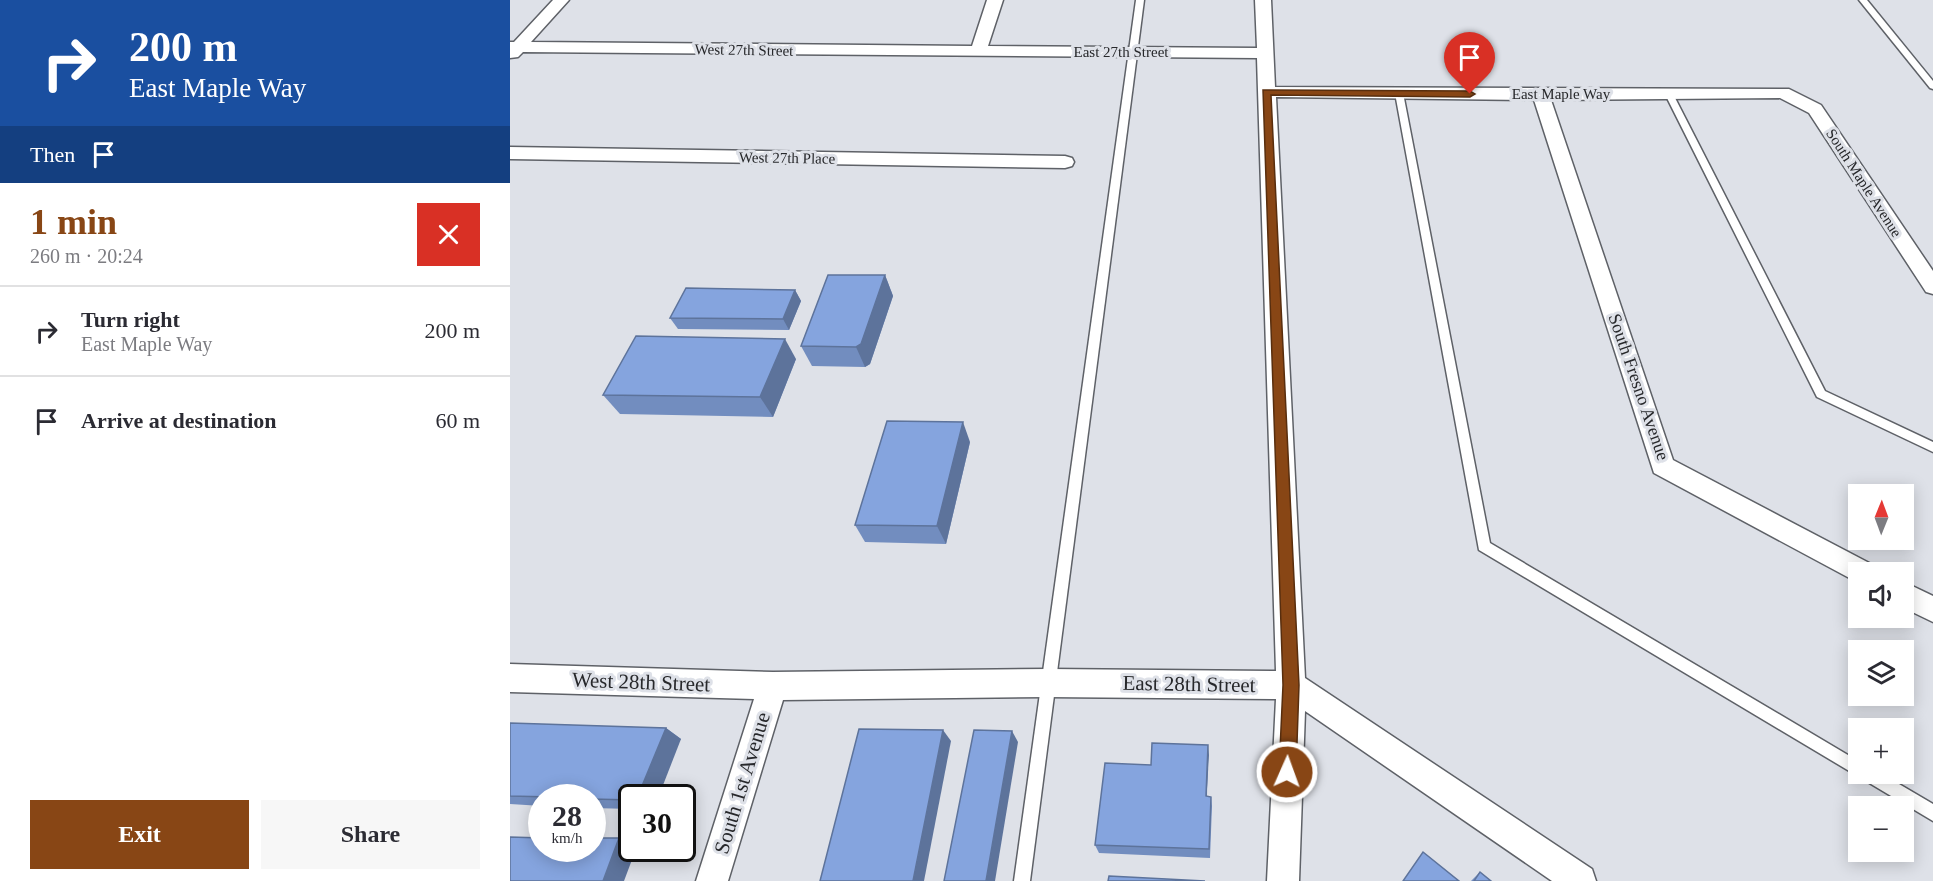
<!DOCTYPE html>
<html lang="en">
<head>
<meta charset="utf-8">
<style>
  :root { --surface:#fff; --page:#f7f7f7; --text:#2b2b33; --muted:#7c7c81; --line:#e1e1e2; --accent:#884615 }
  body { margin:0; font-family:"Times New Roman",serif; background:var(--page); color:var(--text); height:100vh; display:flex; flex-direction:column; font-size:22px; white-space:nowrap }
  * { box-sizing:border-box; margin:0 }
  p { font-size:20px; color:var(--muted) }
  .icon { flex:none; width:33px; height:33px; fill:none; stroke:currentColor; stroke-width:2; stroke-linecap:round; stroke-linejoin:round }
  .map { position:relative; flex:1; overflow:hidden }
  .details { display:flex; flex-direction:column; background:var(--surface); width:510px }
  .details>* { flex:none }
  .top-card { background:#1a4fa0; color:#fff; overflow:hidden }
  .needle { width:39px; rotate:1deg }
  .controls { position:absolute; left:1338px; top:484px; display:grid; gap:12px }
  .controls a { display:grid; place-items:center; width:66px; height:66px; border-radius:0px; background:var(--surface); box-shadow:0 3px 15px #0003; font-size:30px }
  .speed { position:absolute; left:18px; top:784px; display:flex; gap:12px; font-size:30px; font-weight:700; text-align:center }
  .speed>* { display:grid; place-content:center; width:78px; height:78px; border-radius:50%; background:var(--surface); box-shadow:0 3px 15px #0003; line-height:1 }
  .speed small { font-size:15px; font-weight:400 }
  .speed .limit { border:3px solid #111; border-radius:9px; background:#fff; color:#111 }
  .pin { position:absolute; display:grid; place-items:center; width:51px; height:51px; color:#fff; margin:-62px -26px; border-radius:50% 50% 50% 0; rotate:-45deg; box-shadow:0 0 6px #0007 }
  .pin .icon { rotate:45deg }
  .me { position:absolute; width:66px; margin:-33px; rotate:2deg; stroke-linejoin:round; filter:drop-shadow(0 0 4px #0008) }
  .turn { display:flex; align-items:center; gap:21px; height:126px; padding:0 30px; font-size:27px }
  .turn .icon { width:78px; height:78px; stroke-width:2.5 }
  .turn b { display:block; font-size:42px; line-height:51px }
  .then { display:flex; align-items:center; height:57px; padding:0 30px; background:#0003; gap:12px; font-size:22px }
  .round { display:grid; place-items:center; flex:none; width:63px; height:63px; border-radius:0px; background:var(--page) }
  .summary { display:flex; align-items:center; justify-content:space-between; height:102px; padding:0 30px }
  h1 { font-size:36px; font-weight:700; line-height:45px; color:var(--accent) }
  .cta { display:flex; gap:12px; margin-top:auto; padding:12px 30px }
  .cta a { flex:1; height:69px; border-radius:0px; background:var(--accent); color:#fff; font-size:24px; font-weight:700; line-height:69px; text-align:center }
  .cta a+a { background:var(--page); color:var(--text) }
  ul { padding:0; list-style:none }
  li { display:flex; align-items:center; gap:18px; height:90px; padding:0 30px; border-top:2px solid var(--line) }
  li div { flex:1 }
  li b { display:block; font-size:22px }
  li em { font-style:normal }
  main { display:flex; flex:1; min-height:0 }
  .map>svg:first-child { display:block }
  .lines { fill:none; stroke-linecap:round; stroke-linejoin:round }
  .lane-casing { stroke:#5e6167; stroke-width:3 }
  .street-casing { stroke:#5e6167; stroke-width:3 }
  .lane { fill:#fff; fill-rule:evenodd }
  .street { fill:#fff; fill-rule:evenodd }
  .wall { fill:#728dbf }
  .shaded-wall { fill:#5d739b }
  .building { fill:#85a4de; stroke:#5d739b; stroke-width:1.5 }
  .route { fill:#884615; stroke:#582e0e; stroke-width:1.5 }
  .labels { text-anchor:middle; dominant-baseline:central; stroke-width:6; stroke-linejoin:round; paint-order:stroke }
  .far-street-label { font-size:15px; fill:#27282b; stroke:#dee1e8 }
  .street-label { font-size:18px; fill:#27282b; stroke:#dee1e8 }
  .near-street-label { font-size:21px; fill:#27282b; stroke:#dee1e8 }
</style>
</head>
<body>
<main>
<section class="details">
<div class="top-card">
<div class="turn"><svg class="icon" aria-label="right" viewBox="0 0 24 24"><path d="M7 20v-9h11M14 6l5 5-5 5"/></svg><div><b>200 m</b>East Maple Way</div></div>
<div class="then">Then<svg class="icon" aria-label="arrive" viewBox="0 0 24 24"><path d="M6 21V4h12l-3 4 3 4H6"/></svg></div>
</div>
<div class="summary"><div><h1>1 min</h1><p>260 m · 20:24</p></div><a class="round" style="background:#d93025;color:#fff"><svg class="icon" aria-label="close" viewBox="0 0 24 24"><path d="M6 6l12 12M18 6L6 18"/></svg></a></div>
<ul>
<li><svg class="icon" aria-label="right" viewBox="0 0 24 24"><path d="M7 20v-9h11M14 6l5 5-5 5"/></svg><div><b>Turn right</b><p>East Maple Way</p></div><em>200 m</em></li>
<li><svg class="icon" aria-label="arrive" viewBox="0 0 24 24"><path d="M6 21V4h12l-3 4 3 4H6"/></svg><div><b>Arrive at destination</b></div><em>60 m</em></li>
</ul>
<div class="cta"><a>Exit</a><a>Share</a></div>
</section>
<div class="map">
<svg width="1423" height="881" viewBox="0 0 1423 881">
  <rect width="100%" height="100%" fill="#dee1e8"/>
  <g class="lines">
    <g class="lane-casing">
      <g id="lane">
        <polygon points="626,0 634,0 520,881 504,881"/>
        <polygon points="1349,0 1357,0 1423,81 1423,89 1420,88"/>
        <polygon points="889,90 893,93 980,543 1348,761 1348,774 1372,774 1423,804 1423,821 969,550 885,93"/>
        <polygon points="1159,91 1163,94 1315,391 1423,442 1423,452 1307,397 1155,94"/>
      </g>
    </g>
    <g class="street-casing">
      <g id="street">
        <polygon points="43,0 59,0 21,42 462,46 477,0 493,0 478,46 747,48 745,0 761,0 765,87 1279,89 1311,105 1423,271 1423,294 1416,292 1299,113 1270,98 1041,100 1163,460 1363,565 1367,573 1348,573 1348,583 1345,581 1144,473 1024,100 766,97 795,678 1082,869 1086,881 1042,881 795,711 789,881 757,881 766,699 538,697 273,700 218,881 186,881 244,699 0,692 0,664 263,672 538,669 766,671 747,58 13,52 8,57 0,58 0,42 4,42"/>
        <polygon points="0,147 555,156 562,158 564,162 562,166 555,168 0,159"/>
        <polygon points="1394,582 1423,596 1423,622 1394,608"/>
      </g>
    </g>
    <use href="#lane" class="lane"/>
    <use href="#street" class="street"/>
  </g>
  <g class="wall">
    <polygon points="375,275 383,296 360,364 355,367 302,366 291,346"/>
    <polygon points="285,290 291,301 279,330 168,329 160,318"/>
    <polygon points="286,359 263,417 110,414 93,395"/>
    <polygon points="460,442 436,544 355,542 345,525"/>
    <polygon points="0,723 156,728 171,739 122,798 122,809 82,808 82,798 32,798 32,806 0,804"/>
    <polygon points="698,745 697,796 701,797 702,806 700,858 589,853 585,845 641,765"/>
    <polygon points="970,872 981,881 961,881"/>
  </g>
  <g class="shaded-wall">
    <polygon points="375,275 383,296 360,364 355,367 346,347"/>
    <polygon points="285,290 291,301 279,330 273,319"/>
    <polygon points="275,339 286,359 263,417 250,397"/>
    <polygon points="453,422 460,442 436,544 427,526"/>
    <polygon points="156,728 171,739 148,798 127,798"/>
    <polygon points="433,730 441,741 414,881 403,881"/>
    <polygon points="502,731 508,742 485,881 476,881"/>
    <polygon points="698,745 699,755 696,805 696,796"/>
    <polygon points="109,838 122,844 122,849 126,849 114,881 93,881"/>
  </g>
  <g class="building">
    <polygon points="318,275 375,275 351,344 346,347 291,346"/>
    <polygon points="176,288 285,290 273,319 160,318"/>
    <polygon points="126,336 275,339 250,397 93,395"/>
    <polygon points="377,421 453,422 427,526 345,525"/>
    <polygon points="0,723 156,728 127,798 122,798 122,800 82,799 82,798 0,796"/>
    <polygon points="349,729 433,730 403,881 310,881"/>
    <polygon points="464,730 502,731 476,881 434,881"/>
    <polygon points="642,743 698,745 696,796 701,797 699,849 585,845 595,763 641,765"/>
    <polygon points="0,837 32,838 32,849 82,849 82,838 109,838 93,881 0,881"/>
    <polygon points="913,852 949,881 893,881"/>
    <polygon points="970,872 981,881 964,881"/>
    <polygon points="599,876 695,881 598,881"/>
  </g>
  <polygon class="route" points="753,90 960,91 965,94 960,97 761,95 789,685 786,772 784,778 777,781 771,778 769,772 773,685"/>
  <g class="labels">
    <g class="far-street-label">
      <text transform="translate(234 50) rotate(1)">West 27th Street</text>
      <text x="611" y="52">East 27th Street</text>
      <text x="1051" y="94">East Maple Way</text>
      <text transform="translate(277 158) rotate(1)">West 27th Place</text>
      <text transform="translate(1354 183) rotate(57)">South Maple Avenue</text>
    </g>
    <g class="street-label">
      <text transform="translate(1129 387) rotate(71)">South Fresno Avenue</text>
    </g>
    <g class="near-street-label">
      <text transform="translate(131 682) rotate(2)">West 28th Street</text>
      <text transform="translate(679 684) rotate(1)">East 28th Street</text>
      <text transform="translate(232 783) rotate(-73)">South 1st Avenue</text>
    </g>
  </g>
</svg>
<div class="controls">
<a><svg class="needle" viewBox="-14 -14 28 28"><path d="M0-13l5 13h-10z" fill="#e53935"/><path d="M0 13l5-13h-10z" fill="#7c7c81"/></svg></a>
<a><svg class="icon" aria-label="sound" viewBox="0 0 24 24"><path d="M4 9h4l5-4v14l-5-4H4zM17 9q2 3 0 6"/></svg></a>
<a><svg class="icon" aria-label="layers" viewBox="0 0 24 24"><path d="M12 4l9 5-9 5-9-5zM3 14l9 5 9-5"/></svg></a>
<a>+</a>
<a>−</a>
</div>
<div class="speed"><div>28<small>km/h</small></div><div class="limit">30</div></div>
<div class="pin" style="left:960px;top:94px;background:#d93025"><svg class="icon" aria-label="arrive" viewBox="0 0 24 24"><path d="M6 21V4h12l-3 4 3 4H6"/></svg></div>
<svg class="me" style="left:777px;top:772px" viewBox="-20 -20 40 40"><circle r="17" fill="#884615" stroke="#fff" stroke-width="3"/><path d="M0-11L8 9 0 5-8 9z" fill="#fff"/></svg>
</div>
</main>
</body>
</html>
